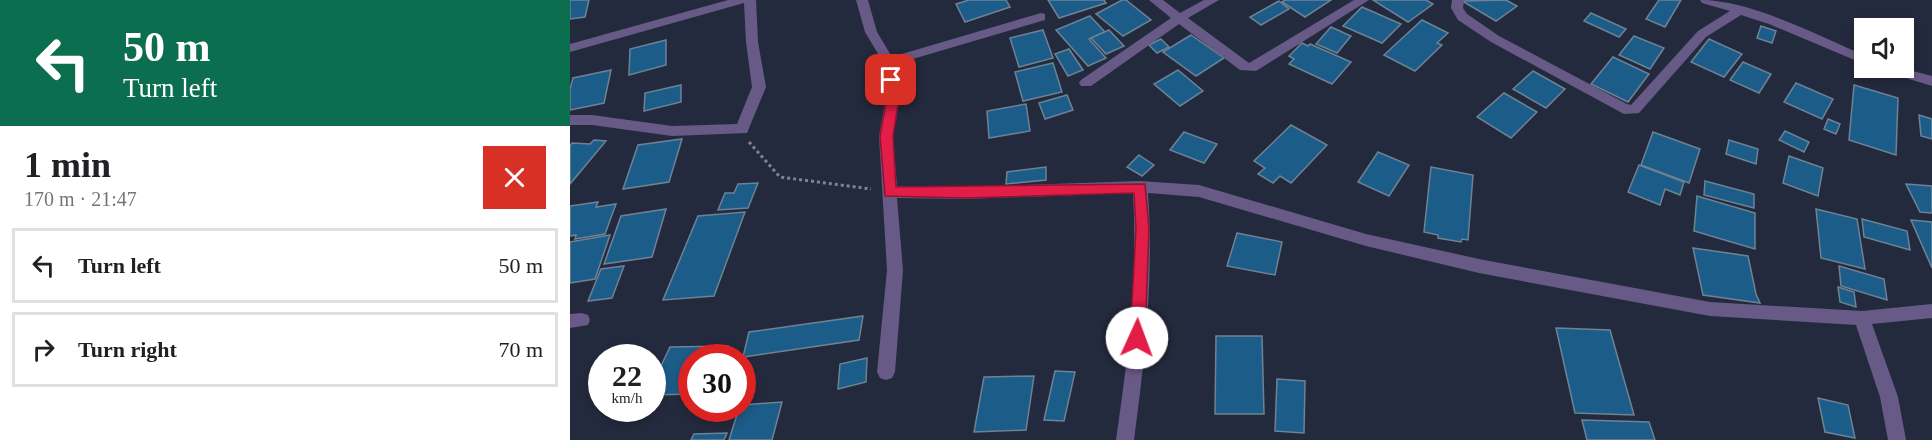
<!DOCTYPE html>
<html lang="en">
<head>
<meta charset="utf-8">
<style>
  :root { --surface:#fff; --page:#f2f2f2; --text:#202124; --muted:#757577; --line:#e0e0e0 }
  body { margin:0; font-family:"Times New Roman",serif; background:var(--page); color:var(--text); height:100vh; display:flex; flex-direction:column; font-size:22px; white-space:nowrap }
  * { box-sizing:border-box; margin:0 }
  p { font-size:20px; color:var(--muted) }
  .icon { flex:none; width:33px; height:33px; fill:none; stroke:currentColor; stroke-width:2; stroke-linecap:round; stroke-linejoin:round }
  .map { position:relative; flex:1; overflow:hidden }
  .side { display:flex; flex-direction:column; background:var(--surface); width:570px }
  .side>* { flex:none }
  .guide { background:#0b6e4f; color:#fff; overflow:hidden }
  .buttons { position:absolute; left:1284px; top:18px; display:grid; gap:12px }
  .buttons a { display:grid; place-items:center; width:60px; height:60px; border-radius:0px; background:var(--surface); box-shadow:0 3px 9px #0003; font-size:30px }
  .speed { position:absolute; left:18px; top:344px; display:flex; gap:12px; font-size:30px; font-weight:700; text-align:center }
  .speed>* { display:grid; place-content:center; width:78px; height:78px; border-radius:50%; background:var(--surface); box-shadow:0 3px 9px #0003; line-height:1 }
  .speed small { font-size:15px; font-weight:400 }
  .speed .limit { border:9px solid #d22; background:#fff; color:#111 }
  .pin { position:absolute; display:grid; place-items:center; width:51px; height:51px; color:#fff; margin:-26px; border-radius:12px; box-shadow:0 3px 9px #0006 }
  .me { position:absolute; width:66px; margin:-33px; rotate:2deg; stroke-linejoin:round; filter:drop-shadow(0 0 4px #0008) }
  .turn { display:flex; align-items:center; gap:21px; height:126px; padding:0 24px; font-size:27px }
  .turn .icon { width:78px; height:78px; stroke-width:2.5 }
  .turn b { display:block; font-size:42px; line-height:51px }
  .round { display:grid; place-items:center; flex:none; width:63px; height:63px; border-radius:0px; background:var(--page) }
  .summary { display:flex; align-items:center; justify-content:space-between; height:102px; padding:0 24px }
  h1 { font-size:36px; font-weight:600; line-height:45px }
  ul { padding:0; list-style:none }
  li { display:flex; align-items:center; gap:18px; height:75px; margin:0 12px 9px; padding:0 12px; border:3px solid var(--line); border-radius:0px }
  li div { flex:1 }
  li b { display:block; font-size:22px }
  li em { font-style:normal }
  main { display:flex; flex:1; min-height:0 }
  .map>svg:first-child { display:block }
  .building { fill:#1c5c88; stroke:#6d8294; stroke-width:1.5 }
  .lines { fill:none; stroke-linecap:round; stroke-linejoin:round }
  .path { stroke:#7e8494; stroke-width:3; stroke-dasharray:3 3; stroke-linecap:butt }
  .lane { fill:#685a86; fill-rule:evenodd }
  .street { fill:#685a86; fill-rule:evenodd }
  .route { fill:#e11d48; stroke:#92132f; stroke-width:1.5 }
</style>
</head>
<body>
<main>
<section class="side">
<div class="guide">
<div class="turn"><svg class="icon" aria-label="left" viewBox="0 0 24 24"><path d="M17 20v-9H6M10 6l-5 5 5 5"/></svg><div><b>50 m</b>Turn left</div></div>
</div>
<div class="summary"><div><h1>1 min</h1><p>170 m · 21:47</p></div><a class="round" style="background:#d93025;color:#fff"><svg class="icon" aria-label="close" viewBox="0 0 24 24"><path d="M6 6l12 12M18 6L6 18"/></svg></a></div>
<ul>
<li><svg class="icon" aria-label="left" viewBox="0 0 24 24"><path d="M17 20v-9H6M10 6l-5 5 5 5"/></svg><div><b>Turn left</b></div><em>50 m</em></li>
<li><svg class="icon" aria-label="right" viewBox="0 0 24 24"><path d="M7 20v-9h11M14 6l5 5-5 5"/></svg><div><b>Turn right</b></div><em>70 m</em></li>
</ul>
</section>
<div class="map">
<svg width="1362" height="440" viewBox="0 0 1362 440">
  <rect width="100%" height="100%" fill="#242a3d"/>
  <g class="building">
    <polygon points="0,0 19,0 15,17 0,19"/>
    <polygon points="399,0 436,0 440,7 395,22 386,4"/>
    <polygon points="478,0 534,0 536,3 489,18"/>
    <polygon points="552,0 556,0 581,20 553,36 526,14"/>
    <polygon points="715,0 761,0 735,17 712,2"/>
    <polygon points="803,0 856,0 863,4 838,22"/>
    <polygon points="936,0 947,6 926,21 892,1"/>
    <polygon points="1089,0 1111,0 1095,27 1076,19"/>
    <polygon points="709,1 719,9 691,25 680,17"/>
    <polygon points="792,7 831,24 812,43 773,26"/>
    <polygon points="1021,13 1056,29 1049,37 1014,21"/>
    <polygon points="520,16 535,32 519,39 536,58 518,66 486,30"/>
    <polygon points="852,20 878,33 867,43 872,45 845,71 814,55"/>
    <polygon points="1191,26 1206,31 1202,43 1187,38"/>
    <polygon points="761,27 781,36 767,53 746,44"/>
    <polygon points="473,30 483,58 449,67 440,38"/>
    <polygon points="539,30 554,46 536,54 521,38"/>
    <polygon points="621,35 654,58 626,76 593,52"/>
    <polygon points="1064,36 1094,48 1080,69 1049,55"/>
    <polygon points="591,39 599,47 587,53 579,45"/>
    <polygon points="1139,39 1172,54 1154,77 1121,62"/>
    <polygon points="96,40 96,65 59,75 60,49"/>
    <polygon points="732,43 738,46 740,44 781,62 762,84 719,64 724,59 719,56"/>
    <polygon points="499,49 513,70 498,76 485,54"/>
    <polygon points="1043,57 1079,74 1058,102 1021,84"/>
    <polygon points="1173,62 1201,74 1189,93 1160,80"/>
    <polygon points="483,63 492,92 453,101 445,72"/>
    <polygon points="41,70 34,103 0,110 0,89 3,78"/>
    <polygon points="608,70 633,91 610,106 584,84"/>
    <polygon points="963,71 995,89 976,108 943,89"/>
    <polygon points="1226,83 1263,99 1252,119 1214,102"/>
    <polygon points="111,85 111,102 74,111 75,93"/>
    <polygon points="1284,85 1328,98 1326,155 1279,140"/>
    <polygon points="934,93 967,112 941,138 907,117"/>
    <polygon points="497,95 503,110 475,119 469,103"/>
    <polygon points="456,104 460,131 419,138 417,111"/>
    <polygon points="1349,115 1362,119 1362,139 1351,136"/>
    <polygon points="1258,119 1270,124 1266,134 1254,129"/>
    <polygon points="721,125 757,145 721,183 710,176 703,183 688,174 695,168 684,161"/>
    <polygon points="1215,131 1239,142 1234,152 1209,140"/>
    <polygon points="614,132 647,144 634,163 600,150"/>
    <polygon points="1083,132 1130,149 1119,183 1071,165"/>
    <polygon points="112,139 99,182 53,189 68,145"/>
    <polygon points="24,140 36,141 0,184 0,146 2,143 20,144"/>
    <polygon points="1159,140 1188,149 1186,164 1156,154"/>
    <polygon points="808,152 839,165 819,196 788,182"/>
    <polygon points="569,155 584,165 572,176 557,167"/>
    <polygon points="1219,156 1253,168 1248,196 1213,183"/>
    <polygon points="1069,165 1114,182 1110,195 1095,189 1090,205 1058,192"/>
    <polygon points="476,167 476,180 436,184 437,172"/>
    <polygon points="861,167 903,175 898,240 892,239 891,242 868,238 868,235 854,232"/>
    <polygon points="1135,181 1184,194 1184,208 1134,195"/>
    <polygon points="188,183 178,208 148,210 155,193 164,193 168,184"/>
    <polygon points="1336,184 1362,186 1362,213 1350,212"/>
    <polygon points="1127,196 1185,213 1185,249 1124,231"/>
    <polygon points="28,202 26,207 46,204 35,234 5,239 6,235 0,236 0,206"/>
    <polygon points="96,209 82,257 34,264 51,216"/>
    <polygon points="1246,209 1287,219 1295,269 1251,258"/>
    <polygon points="175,212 144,296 93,300 128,216"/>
    <polygon points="1292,219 1337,231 1340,250 1294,237"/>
    <polygon points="1341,220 1362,222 1362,268"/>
    <polygon points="667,233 712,242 705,275 657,266"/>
    <polygon points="40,235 25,279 0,283 0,242"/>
    <polygon points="1123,248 1178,256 1186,294 1190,303 1133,295"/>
    <polygon points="54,266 42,298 18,301 31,269"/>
    <polygon points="1269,266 1314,279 1317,300 1271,286"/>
    <polygon points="1268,287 1284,292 1286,307 1270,302"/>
    <polygon points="293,316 289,340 173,357 179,332"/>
    <polygon points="986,328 1040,330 1064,415 1005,413"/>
    <polygon points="646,336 692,336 694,414 645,414"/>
    <polygon points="158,346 154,357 122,357 122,394 82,395 82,385 100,347"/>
    <polygon points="297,358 296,382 268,389 270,364"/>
    <polygon points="485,371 505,372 494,421 474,420"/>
    <polygon points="464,376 456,430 404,432 414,377"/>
    <polygon points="707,379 735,381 734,433 705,431"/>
    <polygon points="1248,398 1278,405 1285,438 1255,432"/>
    <polygon points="212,402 202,440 159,440 169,408 172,408 172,405"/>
    <polygon points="1012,420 1079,422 1085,440 1017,440"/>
    <polygon points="157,433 154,440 121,440 124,434"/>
  </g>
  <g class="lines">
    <polyline class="path" points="179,142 210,177 301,189"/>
    <polygon class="lane" points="471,13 475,14 475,20 319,66 313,62 315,59"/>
    <g class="street">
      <polygon points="158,0 186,0 188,42 196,87 177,133 102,136 22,125 0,125 0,115 22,115 102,126 167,124 182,87 176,42 174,3 0,52 0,44"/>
      <path d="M286,0H298L307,32L325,62L330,98L323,136L327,186L394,187L570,181L629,185L796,234L909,259L1140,302L1292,311L1362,304V318L1302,324L1328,397L1336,440H1318L1310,397L1286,325L1140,316L909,273L796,246L629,197L578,193C584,276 575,358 564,440H546C558,358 568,276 563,193L394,199L327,198L333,270L325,372L322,378L316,380L310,378L307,372L317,270L309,136L316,98L313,62L295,32Z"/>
      <polygon points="579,0 593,0 610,13 634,0 649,0 618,18 679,63 784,0 799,0 686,71 670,70 609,24 521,86 511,86 509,83 511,80 601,18"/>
      <path d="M882,0H894L893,8L897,14L929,36L1057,104L1061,105L1128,31L1160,11L1132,3L1130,0C1181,0 1247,35 1294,55V64L1199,24L1171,15L1136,37L1069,113L1054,114L921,42L888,20L881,8Z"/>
      <polygon points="1312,68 1331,68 1362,76 1362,86 1313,71"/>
      <polygon points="12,313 18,315 20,320 18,325 0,328 0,314"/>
    </g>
  </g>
  <polygon class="route" points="321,76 327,80 329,98 323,136 326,187 575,184 579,229 575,338 573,343 567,345 562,343 560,338 566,229 564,193 394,198 315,196 310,136 317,98 315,80"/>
</svg>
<div class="buttons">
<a><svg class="icon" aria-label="sound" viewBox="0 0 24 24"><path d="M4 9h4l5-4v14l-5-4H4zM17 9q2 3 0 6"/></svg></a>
</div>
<div class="speed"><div>22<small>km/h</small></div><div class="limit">30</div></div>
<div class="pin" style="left:321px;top:80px;background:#d93025"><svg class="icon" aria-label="arrive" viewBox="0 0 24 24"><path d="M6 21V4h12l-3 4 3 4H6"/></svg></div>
<svg class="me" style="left:567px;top:338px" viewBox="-20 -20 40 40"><circle r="19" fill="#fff"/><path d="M0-13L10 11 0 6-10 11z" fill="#e11d48"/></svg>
</div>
</main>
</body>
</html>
